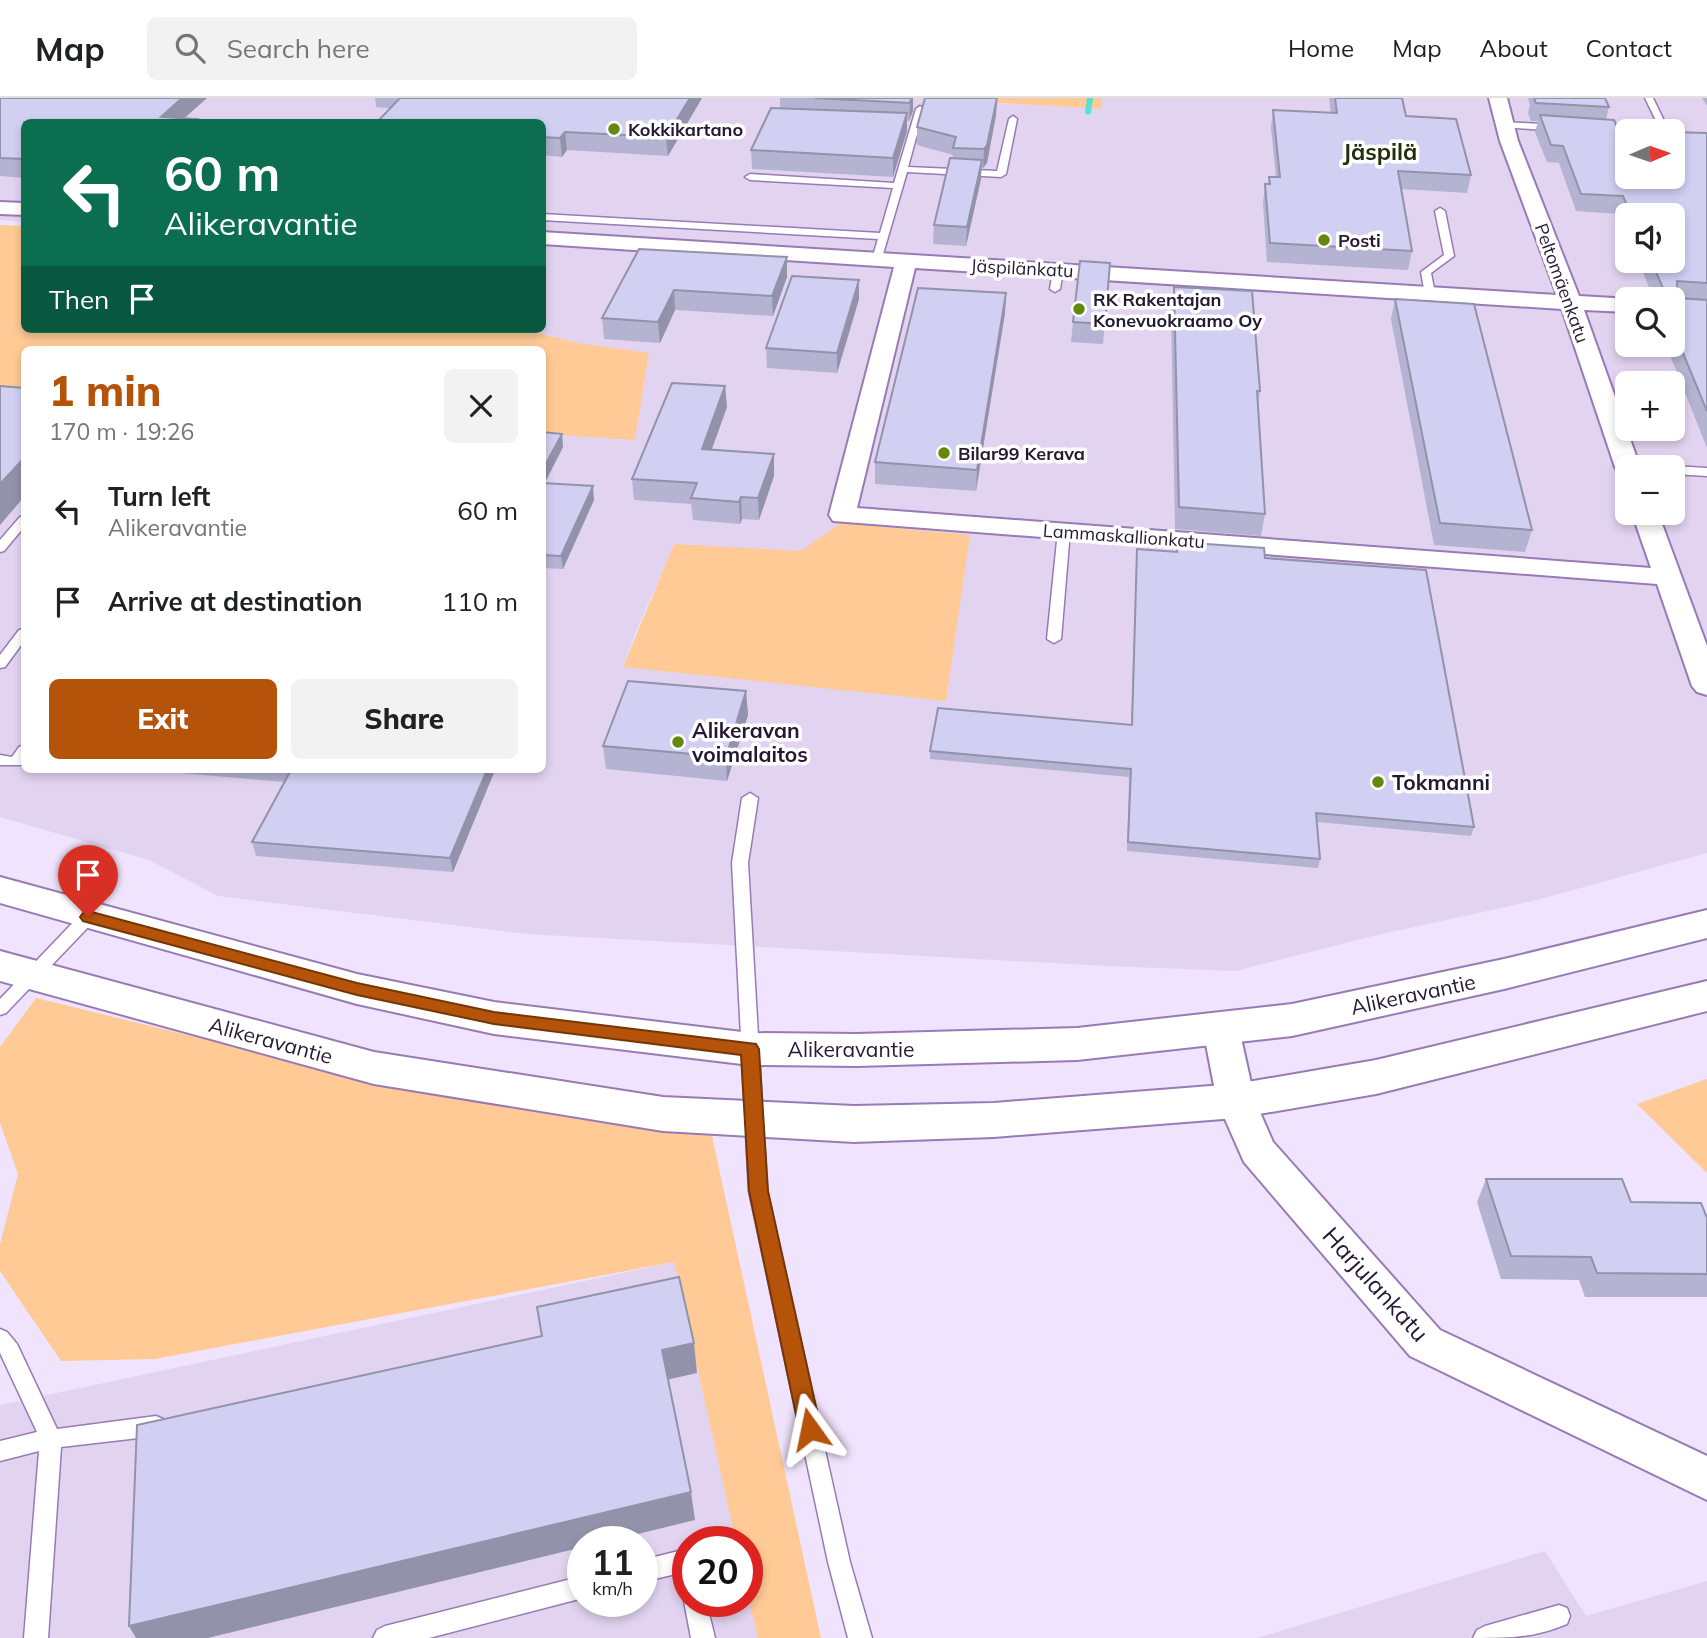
<!DOCTYPE html>
<html lang="en">
<head>
<meta charset="utf-8">
<style>
  :root { --surface:#fff; --page:#f2f2f2; --text:#202124; --muted:#757577; --line:#e0e0e0; --accent:#b45309 }
  body { margin:0; font-family:Mulish,sans-serif; background:var(--page); color:var(--text); height:100vh; display:flex; flex-direction:column; font-size:26px; white-space:nowrap }
  * { box-sizing:border-box; margin:0 }
  p { font-size:23px; color:var(--muted) }
  .icon { flex:none; width:38px; height:38px; fill:none; stroke:currentColor; stroke-width:2; stroke-linecap:round; stroke-linejoin:round }
  .map { position:relative; flex:1; overflow:hidden }
  .panel { position:absolute; left:21px; top:248px; width:525px; height:427px; display:flex; flex-direction:column; background:var(--surface); border-radius:10px; box-shadow:0 4px 10px #0003 }
  .panel>* { flex:none }
  .guide { position:absolute; left:21px; top:21px; width:525px; height:214px; border-radius:10px; box-shadow:0 4px 10px #0003; background:#0b6e4f; color:#fff; overflow:hidden }
  .needle { width:46px; rotate:88deg }
  .controls { position:absolute; left:1615px; top:21px; display:grid; gap:14px }
  .controls a { display:grid; place-items:center; width:70px; height:70px; border-radius:10px; background:var(--surface); box-shadow:0 4px 10px #0003; font-size:35px }
  .speed { position:absolute; left:567px; top:1428px; display:flex; gap:14px; font-size:35px; font-weight:700; text-align:center }
  .speed>* { display:grid; place-content:center; width:91px; height:91px; border-radius:50%; background:var(--surface); box-shadow:0 4px 10px #0003; line-height:1 }
  .speed small { font-size:18px; font-weight:400 }
  .speed .limit { border:10px solid #d22; background:#fff; color:#111 }
  .pin { position:absolute; display:grid; place-items:center; width:60px; height:60px; color:#fff; margin:-72px -30px; border-radius:50% 50% 50% 0; rotate:-45deg; box-shadow:0 0 7px #0007 }
  .pin .icon { rotate:45deg }
  .me { position:absolute; width:77px; margin:-38px; rotate:348deg; stroke-linejoin:round; filter:drop-shadow(0 0 5px #0008) }
  .turn { display:flex; align-items:center; gap:24px; height:147px; padding:0 28px; font-size:32px }
  .turn .icon { width:91px; height:91px; stroke-width:2.5 }
  .turn b { display:block; font-size:49px; line-height:60px }
  .then { display:flex; align-items:center; height:66px; padding:0 28px; background:#0003; gap:14px; font-size:26px }
  .round { display:grid; place-items:center; flex:none; width:74px; height:74px; border-radius:10px; background:var(--page) }
  .head { display:flex; align-items:center; justify-content:space-between; height:119px; padding:0 28px }
  h1 { font-size:42px; font-weight:800; line-height:52px; color:var(--accent) }
  .button { display:flex; gap:14px; margin-top:auto; padding:14px 28px }
  .button a { flex:1; height:80px; border-radius:10px; background:var(--accent); color:#fff; font-size:28px; font-weight:800; line-height:80px; text-align:center }
  .button a+a { background:var(--page); color:var(--text) }
  ul { padding:0; list-style:none }
  li { display:flex; align-items:center; gap:21px; height:91px; padding:0 28px }
  li div { flex:1 }
  li b { display:block; font-size:26px }
  li em { font-style:normal }
  header { display:flex; align-items:center; gap:42px; box-sizing:border-box; height:98px; padding:0 35px; background:var(--surface); border-bottom:2px solid var(--line) }
  header strong { font-size:33px }
  nav { display:flex; gap:38px; margin-inline-start:auto; font-size:24px }
  .search { width:490px; height:63px; background:var(--page); display:flex; align-items:center; gap:18px; box-sizing:border-box; padding:0 24px; border-radius:10px; color:var(--muted); font-size:26px }
  .map>svg:first-child { display:block }
  .built { fill:#e2d4f1; fill-rule:evenodd }
  .green { fill:#ffca95 }
  .lines { fill:none; stroke-linecap:round; stroke-linejoin:round }
  .stream { fill:#55e1d4; fill-rule:evenodd }
  .lane-casing { stroke:#987ab5; stroke-width:3 }
  .street-casing { stroke:#987ab5; stroke-width:4 }
  .secondary-casing { stroke:#987ab5; stroke-width:4 }
  .lane { fill:#fff; fill-rule:evenodd }
  .street { fill:#fff; fill-rule:evenodd }
  .secondary { fill:#fff; fill-rule:evenodd }
  .wall { fill:#b4b3d1 }
  .shaded-wall { fill:#9292aa }
  .building { fill:#d1d0f3; stroke:#9292aa; stroke-width:2 }
  .route { fill:#b45309; stroke:#753606; stroke-width:2 }
  .poi-dot { fill:#63880e; stroke:#fff; stroke-width:2.5 }
  .labels { text-anchor:middle; dominant-baseline:central; stroke-width:7; stroke-linejoin:round; paint-order:stroke }
  .far-poi-label { font-size:18px; font-weight:bold; fill:#251931; stroke:#fff; text-anchor:start }
  .far-street-label { font-size:18px; fill:#251931; stroke:#fff }
  .poi-label { font-size:21px; font-weight:bold; fill:#251931; stroke:#fff; text-anchor:start }
  .street-label { font-size:21px; fill:#251931; stroke:#fff }
  .far-district-label { font-size:23px; font-weight:bold; fill:#222f0b; stroke:#fff }
  .near-street-label { font-size:24px; fill:#251931; stroke:#fff }
</style>
</head>
<body>
<header>
<strong>Map</strong>
<div class="search"><svg class="icon" aria-label="search" viewBox="0 0 24 24"><circle cx="10" cy="10" r="6"/><path d="M15 15l6 6"/></svg>Search here</div>
<nav><a>Home</a><a>Map</a><a>About</a><a>Contact</a></nav>
</header>
<div class="map">
<svg width="1707" height="1540" viewBox="0 0 1707 1540">
  <rect width="100%" height="100%" fill="#efe3fd"/>
  <g class="built">
    <path d="M0,0H913L1101,11L1102,0H1707V755L1533,803L1373,838L1236,873L1106,868L527,836L218,798L149,762L0,719V303L24,304V672H542L543,336L578,245L523,231H542V24H24V124L0,122ZM1628,33H1673V79H1628ZM1628,117H1673V163H1628ZM1628,201H1673V247H1628ZM1628,285H1673V331H1628ZM1628,369H1673V415H1628ZM674,447L801,453L623,569L635,536Z"/>
    <path d="M674,1164L737,1444H688V1503H747V1491L758,1540H0V1307ZM583,1444H642V1503H583Z"/>
    <polygon points="1545,1453 1586,1518 1707,1483 1707,1540 1257,1540"/>
  </g>
  <g class="green">
    <polygon points="913,0 1102,0 1102,11"/>
    <polygon points="0,127 24,128 24,231 523,231 578,245 649,255 635,342 543,336 542,252 24,252 24,304 0,302"/>
    <polygon points="841,425 970,437 946,603 623,569 674,446 801,453"/>
    <polygon points="36,900 392,987 712,1038 821,1540 758,1540 747,1494 747,1444 736,1444 674,1164 155,1261 61,1263 0,1173 0,1146 18,1076 0,1025 0,949"/>
    <polygon points="1707,981 1707,1075 1637,1006"/>
  </g>
  <g class="lines">
    <polygon class="stream" points="1087,0 1093,0 1091,15 1088,17 1085,15"/>
    <g class="lane-casing">
      <g id="lane">
        <polygon points="1645,0 1653,0 1669,33 1661,33"/>
        <polygon points="920,8 924,11 908,69 997,73 1009,21 1013,18 1017,21 1006,76 1001,79 907,74 881,163 872,161 878,141 542,122 542,116 880,135 893,90 750,82 745,79 750,76 894,85 916,11"/>
        <polygon points="1505,24 1559,27 1563,30 1559,33 1502,29 1502,25"/>
        <polygon points="1440,110 1445,113 1454,158 1431,175 1435,196 1430,199 1425,196 1421,174 1444,157 1435,113"/>
        <polygon points="1058,169 1063,172 1060,191 1055,194 1050,191 1053,172"/>
        <polygon points="1673,368 1707,370 1707,378 1673,376 1673,369 1670,369"/>
        <polygon points="24,418 24,429 4,453 0,454 0,442 20,419"/>
        <polygon points="1064,429 1070,433 1061,541 1054,545 1047,541 1058,433"/>
        <polygon points="24,531 24,543 5,569 0,570 0,557 19,532"/>
        <polygon points="24,647 24,662 21,667 0,667 0,657 12,659 19,649"/>
        <polygon points="750,695 758,700 748,765 767,1093 850,1464 872,1540 848,1540 828,1464 749,1093 732,765 742,700"/>
        <polygon points="88,813 94,815 96,819 94,823 6,915 0,917 0,901 82,815"/>
        <polygon points="0,1231 7,1234 17,1246 57,1331 156,1318 163,1321 167,1328 163,1335 156,1338 61,1349 48,1540 24,1540 39,1353 0,1363 0,1343 37,1334 0,1255"/>
        <polygon points="687,1451 688,1478 680,1475 642,1484 642,1462"/>
        <polygon points="583,1478 583,1500 429,1540 373,1540 377,1532 385,1528"/>
        <polygon points="688,1495 688,1503 706,1503 715,1540 691,1540 684,1503"/>
        <path d="M1559,1507L1567,1510L1570,1518L1567,1526C1533,1540 1510,1540 1473,1540L1477,1532L1485,1528Z"/>
      </g>
    </g>
    <g class="street-casing">
      <g id="street">
        <polygon points="1489,0 1507,0 1518,43 1579,198 1631,201 1628,201 1628,214 1584,212 1640,369 1628,369 1628,376 1619,374 1615,369 1562,211 915,170 857,410 1651,470 1632,415 1658,415 1707,548 1707,597 1697,594 1692,588 1657,486 833,423 829,417 894,169 542,146 542,134 1557,197 1500,43"/>
        <polygon points="0,104 24,105 24,117 0,116"/>
        <polygon points="1221,917 1234,921 1239,931 1255,1003 1273,1044 1440,1232 1707,1358 1707,1402 1410,1258 1244,1064 1217,1003 1203,931 1208,921"/>
      </g>
    </g>
    <g class="secondary-casing">
      <g id="secondary">
        <polygon points="0,779 357,876 494,904 750,935 857,936 1077,930 1292,906 1504,861 1707,812 1707,840 1504,891 1292,938 1077,962 857,968 750,967 494,936 357,906 0,805"/>
        <polygon points="0,853 374,954 663,999 854,1008 994,1005 1236,986 1376,962 1707,883 1707,913 1376,996 1236,1020 994,1039 854,1044 663,1033 374,986 0,883"/>
      </g>
    </g>
    <use href="#lane" class="lane"/>
    <use href="#street" class="street"/>
    <use href="#secondary" class="secondary"/>
  </g>
  <g class="wall">
    <polygon points="0,0 207,0 184,20 24,24 24,80 0,78"/>
    <polygon points="375,0 702,0 668,58 567,52 562,59 542,57 542,24 376,9"/>
    <polygon points="780,0 913,0 913,13 909,23 907,23 907,33 893,79 752,71 751,52 780,10"/>
    <polygon points="997,0 996,17 987,65 983,70 981,70 981,81 966,148 933,146 934,127 953,57 917,47 917,29"/>
    <polygon points="1329,0 1402,0 1406,18 1471,77 1467,95 1401,91 1412,153 1408,172 1267,164 1263,105 1265,86 1268,86 1269,79 1276,79 1271,30 1273,12 1331,15"/>
    <polygon points="1528,0 1605,0 1609,9 1606,21 1618,31 1707,35 1707,350 1666,247 1673,247 1673,201 1654,201 1638,163 1673,163 1673,117 1628,117 1628,138 1618,116 1576,113 1559,65 1547,64 1535,34 1538,23 1531,23 1528,15 1530,7"/>
    <polygon points="1702,0 1707,0 1707,8"/>
    <polygon points="639,151 787,179 773,218 675,212 660,245 604,241 602,220"/>
    <polygon points="1110,165 1103,246 1071,244 1073,224"/>
    <polygon points="1174,189 1260,293 1258,306 1265,416 1261,438 1175,431 1171,209"/>
    <polygon points="1006,195 1005,215 976,393 875,386 875,364"/>
    <polygon points="859,201 837,275 767,270 766,250"/>
    <polygon points="1395,201 1532,432 1525,454 1434,447 1391,221"/>
    <polygon points="725,288 727,309 711,352 774,356 774,378 759,422 742,421 740,426 693,422 691,406 634,402 632,381"/>
    <polygon points="542,334 562,336 563,349 545,385 594,402 563,471 542,470"/>
    <polygon points="1177,444 1265,460 1474,729 1471,738 1317,724 1320,761 1318,770 1127,753 1129,679 930,661 930,653 1131,627 1137,451 1176,454"/>
    <polygon points="746,593 748,617 727,683 606,671 603,648"/>
    <polygon points="144,672 495,672 453,774 256,758 252,744 284,684"/>
    <polygon points="1486,1081 1631,1104 1707,1120 1707,1199 1585,1199 1579,1182 1501,1181 1477,1104"/>
  </g>
  <g class="shaded-wall">
    <polygon points="182,0 207,0 180,24 161,19"/>
    <polygon points="690,0 702,0 668,58 666,39"/>
    <polygon points="911,0 913,0 913,13 909,23 910,5"/>
    <polygon points="997,0 996,17 987,65 983,70 984,51"/>
    <polygon points="907,15 907,33 893,79 893,60"/>
    <polygon points="565,34 567,52 562,59 560,40"/>
    <polygon points="982,62 981,81 966,148 967,129"/>
    <polygon points="787,159 787,179 773,218 772,198"/>
    <polygon points="859,182 859,201 837,275 837,255"/>
    <polygon points="674,192 675,212 660,245 658,224"/>
    <polygon points="1006,195 1005,215 976,393 977,372"/>
    <polygon points="725,288 727,309 704,373 702,351"/>
    <polygon points="562,336 563,349 542,390 542,373"/>
    <polygon points="774,356 774,378 759,422 758,400"/>
    <polygon points="24,360 24,399 0,427 0,386"/>
    <polygon points="593,388 594,402 563,471 561,458"/>
    <polygon points="741,399 742,421 740,426 739,404"/>
    <polygon points="746,593 748,617 727,683 726,659"/>
    <polygon points="487,672 495,672 453,774 450,760"/>
    <polygon points="694,1245 697,1275 666,1282 662,1252"/>
    <polygon points="691,1394 695,1422 605,1444 583,1444 583,1449 208,1540 136,1540 129,1528"/>
  </g>
  <g class="building">
    <polygon points="0,0 182,0 161,19 197,21 193,24 24,24 24,61 0,60"/>
    <polygon points="400,0 690,0 666,39 565,34 560,40 542,39 542,24 377,24"/>
    <polygon points="815,0 911,0 910,5"/>
    <polygon points="925,0 997,0 987,47 984,51 953,50 956,39 917,29"/>
    <polygon points="1335,0 1402,0 1406,18 1456,21 1471,77 1398,73 1412,153 1270,145 1265,86 1270,86 1269,79 1280,79 1273,12 1337,15"/>
    <polygon points="1534,0 1605,0 1609,9 1536,5"/>
    <polygon points="771,10 907,15 893,60 751,52"/>
    <polygon points="1540,17 1614,22 1618,31 1664,33 1628,33 1628,79 1673,79 1673,34 1707,35 1707,185 1677,183 1677,200 1707,202 1707,313 1673,231 1673,223 1677,223 1673,214 1673,201 1668,201 1651,163 1673,163 1673,117 1631,117 1623,98 1581,96 1563,48 1551,47"/>
    <polygon points="950,60 982,62 967,129 934,127"/>
    <polygon points="639,151 787,159 772,198 674,192 658,224 602,220"/>
    <polygon points="1080,163 1110,165 1105,226 1073,224"/>
    <polygon points="792,178 859,182 837,255 766,250"/>
    <polygon points="1174,189 1252,193 1260,293 1257,293 1265,416 1179,409"/>
    <polygon points="918,190 1006,195 977,372 875,364"/>
    <polygon points="1395,201 1474,206 1532,432 1440,425"/>
    <polygon points="672,285 725,288 702,351 774,356 758,400 741,399 739,404 691,400 697,385 632,381"/>
    <polygon points="0,288 24,290 24,360 0,386"/>
    <polygon points="542,334 562,336 542,373"/>
    <polygon points="542,385 593,388 561,458 542,457"/>
    <polygon points="1177,444 1264,450 1265,460 1426,472 1474,729 1316,715 1320,761 1128,744 1131,671 930,653 938,610 1132,627 1137,451 1177,454"/>
    <polygon points="628,583 746,593 726,659 603,648"/>
    <polygon points="291,672 487,672 450,760 252,744"/>
    <polygon points="1486,1081 1622,1081 1631,1104 1701,1105 1707,1120 1707,1176 1597,1175 1591,1159 1511,1158"/>
    <polygon points="679,1179 694,1245 662,1252 691,1394 129,1528 137,1327 542,1238 537,1209"/>
  </g>
  <polygon class="route" points="88,813 357,885 494,914 756,946 759,951 768,1093 821,1331 818,1338 810,1341 803,1338 799,1331 749,1093 741,957 494,926 357,897 83,823 80,819 83,815"/>
  <g class="poi-dot">
    <circle cx="614" cy="31" r="7"/>
    <circle cx="1324" cy="142" r="7"/>
    <circle cx="1079" cy="211" r="7"/>
    <circle cx="944" cy="355" r="7"/>
    <circle cx="678" cy="644" r="7"/>
    <circle cx="1378" cy="684" r="7"/>
  </g>
  <g class="labels">
    <g class="far-poi-label">
      <text x="628" y="31">Kokkikartano</text>
      <text x="1338" y="142">Posti</text>
      <text x="1093" y="201">RK Rakentajan<tspan x="1093" dy="21">Konevuokraamo Oy</tspan></text>
      <text x="958" y="355">Bilar99 Kerava</text>
    </g>
    <g class="far-street-label">
      <text transform="translate(1022 170) rotate(3)">Jäspilänkatu</text>
      <text transform="translate(1562 185) rotate(70)">Peltomäenkatu</text>
      <text transform="translate(1124 438) rotate(4)">Lammaskallionkatu</text>
    </g>
    <g class="poi-label">
      <text x="692" y="632">Alikeravan<tspan x="692" dy="24">voimalaitos</tspan></text>
      <text x="1392" y="684">Tokmanni</text>
    </g>
    <g class="street-label">
      <text transform="translate(1413 896) rotate(-12)">Alikeravantie</text>
      <text transform="translate(271 942) rotate(15)">Alikeravantie</text>
      <text x="851" y="951">Alikeravantie</text>
    </g>
    <g class="far-district-label">
      <text x="1380" y="53">Jäspilä</text>
    </g>
    <g class="near-street-label">
      <text transform="translate(1376 1186) rotate(48)">Harjulankatu</text>
    </g>
  </g>
</svg>
<div class="controls">
<a><svg class="needle" viewBox="-14 -14 28 28"><path d="M0-13l5 13h-10z" fill="#e53935"/><path d="M0 13l5-13h-10z" fill="#757577"/></svg></a>
<a><svg class="icon" aria-label="sound" viewBox="0 0 24 24"><path d="M4 9h4l5-4v14l-5-4H4zM17 9q2 3 0 6"/></svg></a>
<a><svg class="icon" aria-label="search" viewBox="0 0 24 24"><circle cx="10" cy="10" r="6"/><path d="M15 15l6 6"/></svg></a>
<a>+</a>
<a>−</a>
</div>
<div class="speed"><div>11<small>km/h</small></div><div class="limit">20</div></div>
<div class="pin" style="left:88px;top:819px;background:#d93025"><svg class="icon" aria-label="arrive" viewBox="0 0 24 24"><path d="M6 21V4h12l-3 4 3 4H6"/></svg></div>
<svg class="me" style="left:810px;top:1331px" viewBox="-20 -20 40 40"><path d="M0-17L14 15 0 8-14 15z" fill="#b45309" stroke="#fff" stroke-width="4"/></svg>
<div class="guide">
<div class="turn"><svg class="icon" aria-label="left" viewBox="0 0 24 24"><path d="M17 20v-9H6M10 6l-5 5 5 5"/></svg><div><b>60 m</b>Alikeravantie</div></div>
<div class="then">Then<svg class="icon" aria-label="arrive" viewBox="0 0 24 24"><path d="M6 21V4h12l-3 4 3 4H6"/></svg></div>
</div>
<section class="panel">
<div class="head"><div><h1>1 min</h1><p>170 m · 19:26</p></div><a class="round"><svg class="icon" aria-label="close" viewBox="0 0 24 24"><path d="M6 6l12 12M18 6L6 18"/></svg></a></div>
<ul>
<li><svg class="icon" aria-label="left" viewBox="0 0 24 24"><path d="M17 20v-9H6M10 6l-5 5 5 5"/></svg><div><b>Turn left</b><p>Alikeravantie</p></div><em>60 m</em></li>
<li><svg class="icon" aria-label="arrive" viewBox="0 0 24 24"><path d="M6 21V4h12l-3 4 3 4H6"/></svg><div><b>Arrive at destination</b></div><em>110 m</em></li>
</ul>
<div class="button"><a>Exit</a><a>Share</a></div>
</section>
</div>
</body>
</html>
